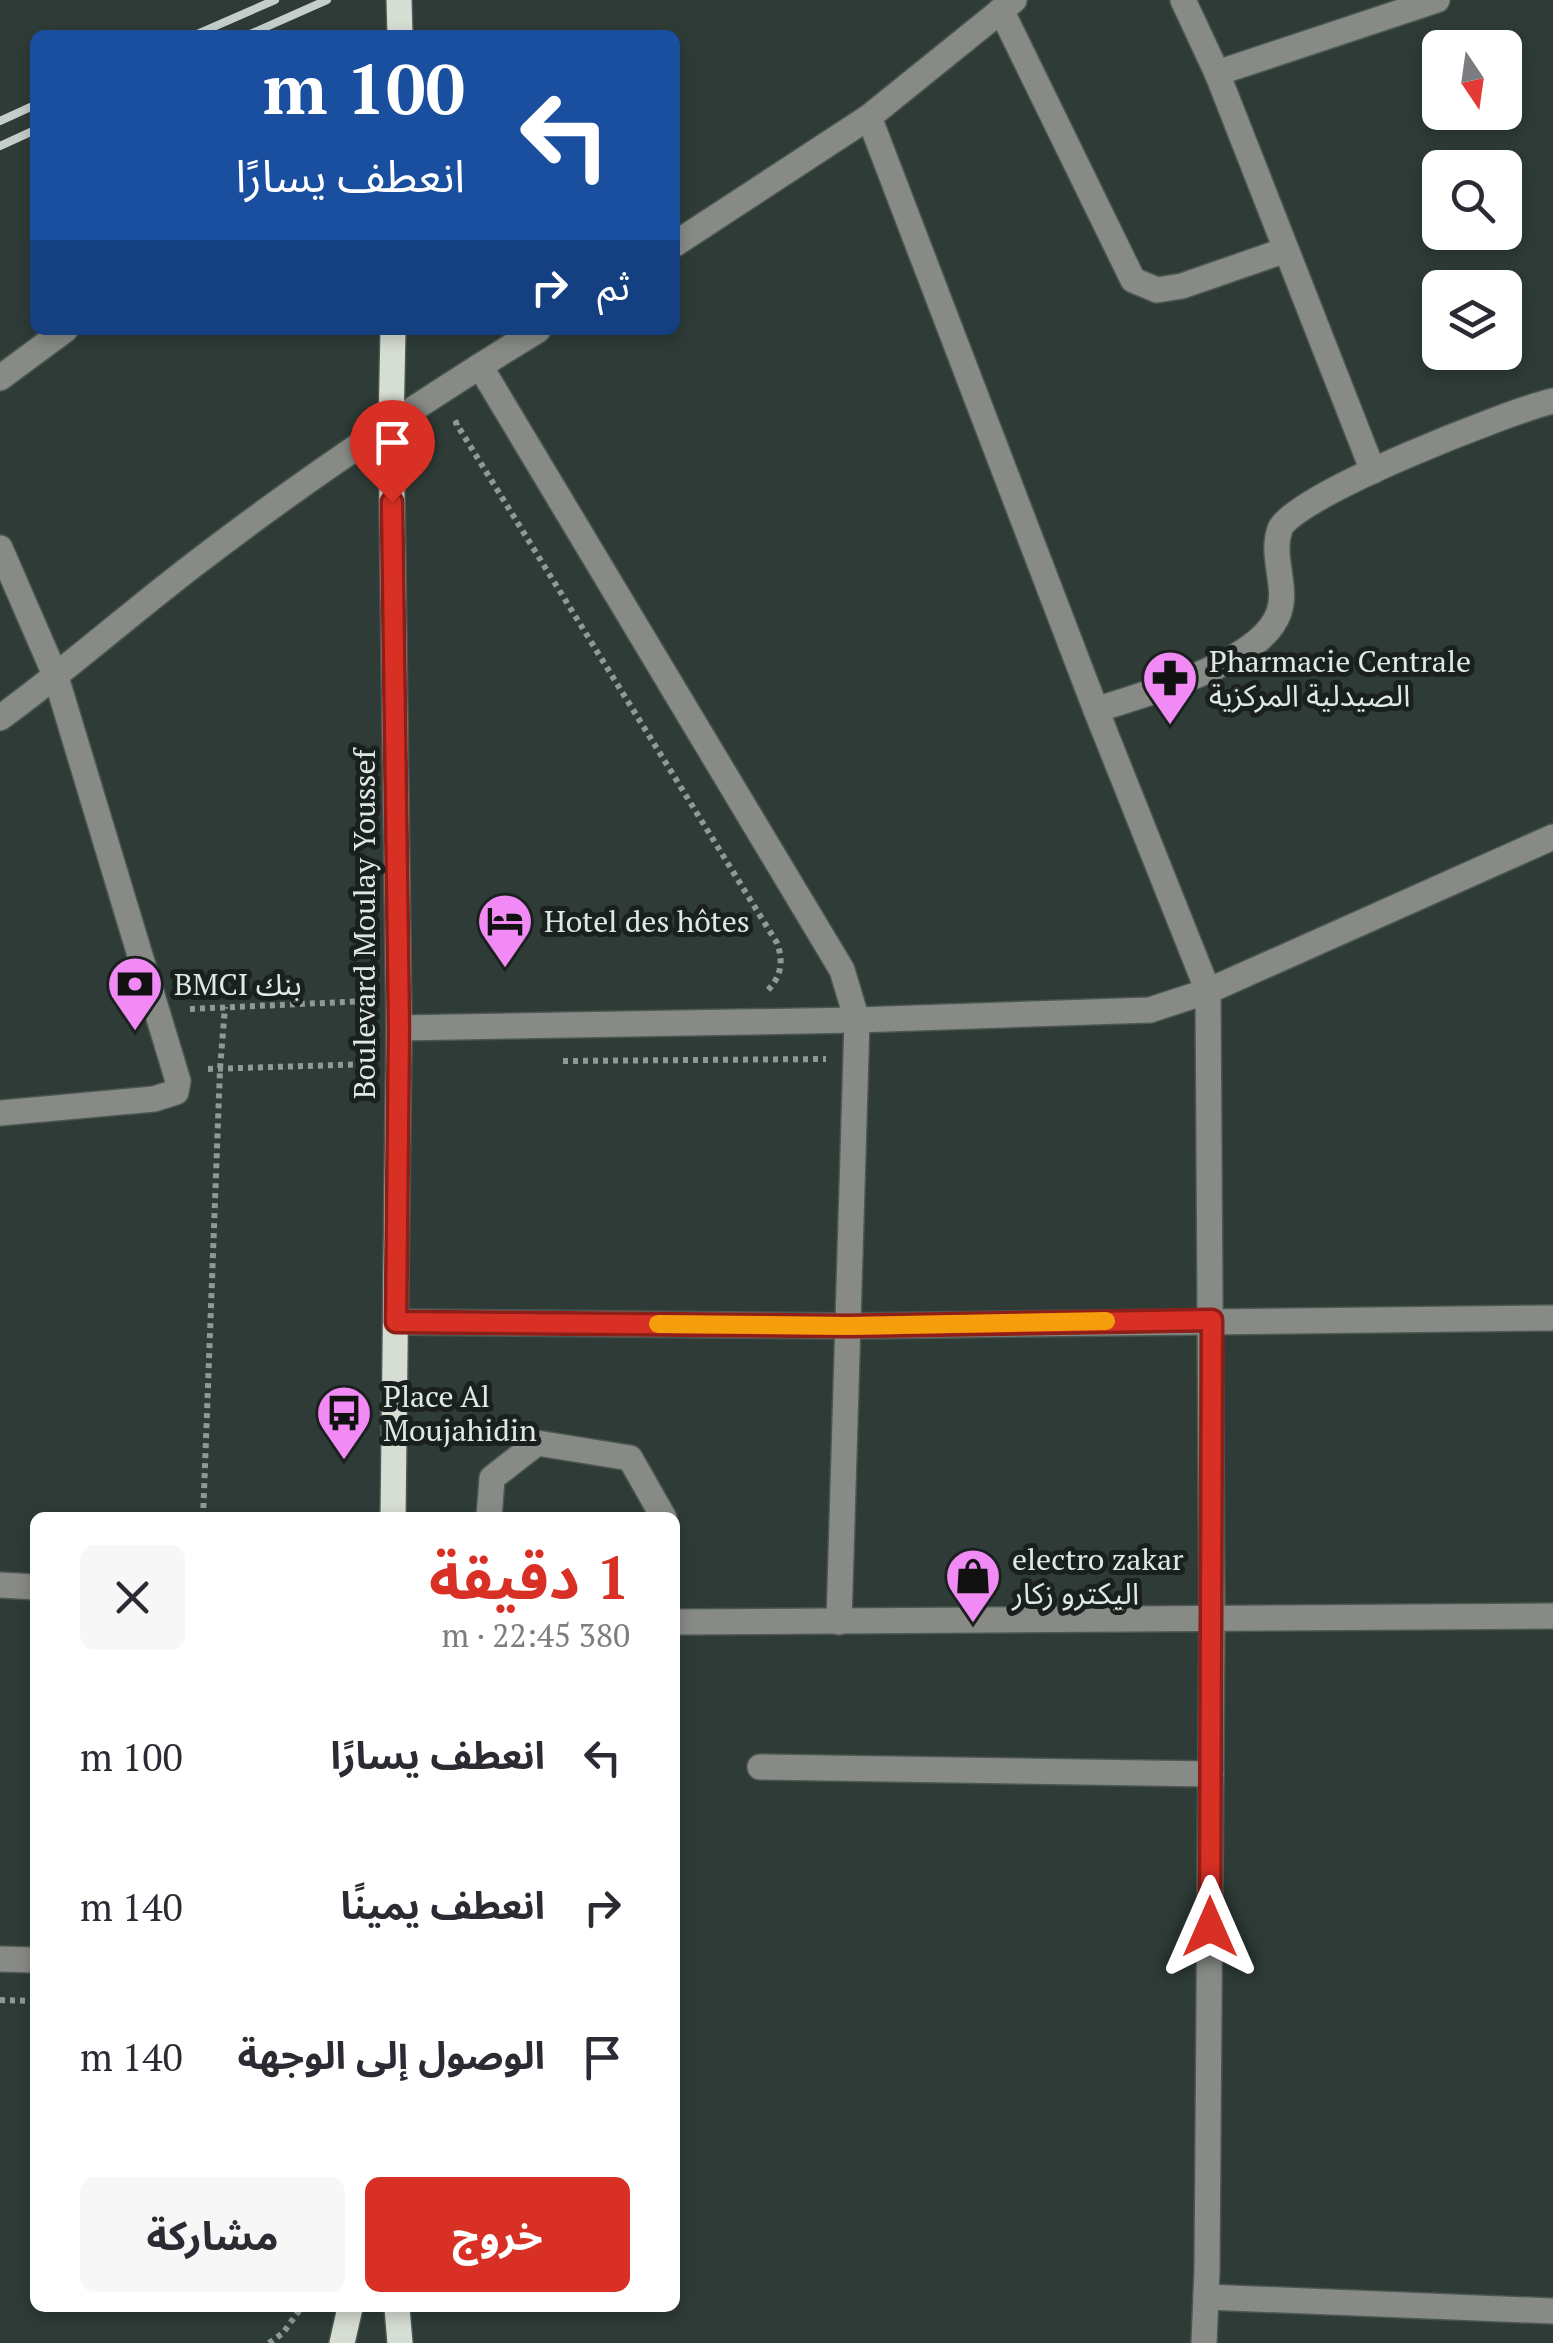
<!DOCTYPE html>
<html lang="ar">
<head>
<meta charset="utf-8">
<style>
  :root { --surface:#fff; --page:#f7f7f7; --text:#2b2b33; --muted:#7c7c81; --accent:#d93025 }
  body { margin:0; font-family:"PT Serif","Noto Sans Arabic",serif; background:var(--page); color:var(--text); direction:rtl; height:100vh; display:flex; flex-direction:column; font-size:38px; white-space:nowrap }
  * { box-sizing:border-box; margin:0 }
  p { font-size:32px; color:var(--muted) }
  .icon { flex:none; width:55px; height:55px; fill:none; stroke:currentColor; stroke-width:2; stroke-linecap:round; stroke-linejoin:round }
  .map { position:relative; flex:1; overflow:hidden; direction:ltr }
  .panel { position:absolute; left:30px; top:1512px; width:650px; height:800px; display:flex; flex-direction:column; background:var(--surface); border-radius:15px; box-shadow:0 5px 15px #0003; direction:rtl }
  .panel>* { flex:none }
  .guide { position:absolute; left:30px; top:30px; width:650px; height:305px; border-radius:15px; box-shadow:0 5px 15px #0003; direction:rtl; background:#1a4fa0; color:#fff; overflow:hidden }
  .needle { width:65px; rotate:167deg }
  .tools { position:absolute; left:1422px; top:30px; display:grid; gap:20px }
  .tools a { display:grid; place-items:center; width:100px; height:100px; border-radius:15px; background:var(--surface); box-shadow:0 5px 15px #0003; font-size:50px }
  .pin { position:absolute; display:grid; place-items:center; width:85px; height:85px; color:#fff; margin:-102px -42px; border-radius:50% 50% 50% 0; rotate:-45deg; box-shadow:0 0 10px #0007 }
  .pin .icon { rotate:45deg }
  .me { position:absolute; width:110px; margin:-55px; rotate:0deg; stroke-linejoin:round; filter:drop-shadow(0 0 8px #0008) }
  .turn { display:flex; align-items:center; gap:35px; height:210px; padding:0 50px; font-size:45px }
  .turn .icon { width:130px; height:130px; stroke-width:2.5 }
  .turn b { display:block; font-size:70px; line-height:85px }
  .then { display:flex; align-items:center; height:95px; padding:0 50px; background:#0003; gap:20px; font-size:38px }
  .round { display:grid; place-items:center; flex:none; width:105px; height:105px; border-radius:15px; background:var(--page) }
  .headline { display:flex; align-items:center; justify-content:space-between; height:170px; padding:0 50px }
  h1 { font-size:60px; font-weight:700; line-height:75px; color:var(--accent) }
  .cta { display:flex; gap:20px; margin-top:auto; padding:20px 50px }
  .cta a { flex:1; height:115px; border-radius:15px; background:var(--accent); color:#fff; font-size:40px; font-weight:700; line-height:115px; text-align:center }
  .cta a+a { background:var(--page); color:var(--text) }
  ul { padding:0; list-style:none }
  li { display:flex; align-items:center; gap:30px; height:150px; padding:0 50px }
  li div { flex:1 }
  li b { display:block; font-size:38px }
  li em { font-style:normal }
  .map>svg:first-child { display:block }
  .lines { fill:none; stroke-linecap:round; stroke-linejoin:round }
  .minor-casing { stroke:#4a5752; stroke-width:28 }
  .major-casing { stroke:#4a5752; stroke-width:28 }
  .path { stroke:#909a95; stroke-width:6; stroke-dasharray:5 5; stroke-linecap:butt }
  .minor { stroke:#878a85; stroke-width:25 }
  .major { stroke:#d6ddd3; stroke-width:25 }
  .rail { stroke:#c5ceca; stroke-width:8 }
  .route-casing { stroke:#8d1f18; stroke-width:25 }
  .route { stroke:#d93025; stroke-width:18 }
  .slow { stroke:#f59e0b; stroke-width:18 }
  .labels { text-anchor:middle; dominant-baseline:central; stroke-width:10; stroke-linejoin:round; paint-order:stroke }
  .poi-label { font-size:30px; fill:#e0e8e4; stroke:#1a201e; text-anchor:start }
  .street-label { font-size:30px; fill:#e0e8e4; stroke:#1a201e }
</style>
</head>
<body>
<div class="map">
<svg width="1553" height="2343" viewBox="0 0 1553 2343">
  <rect width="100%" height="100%" fill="#2e3b36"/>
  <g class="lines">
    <g class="minor-casing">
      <g id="minor">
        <polyline points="1183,0 1217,73 1373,471"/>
        <polyline points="1001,10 1133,280 1157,290 1182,286 1286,250"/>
        <polyline points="1217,73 1437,0"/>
        <polyline points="675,244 869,117 1014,0"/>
        <polyline points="480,366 842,970 857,1020 839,1622"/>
        <polyline points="0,378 65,330"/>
        <polyline points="0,548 56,677 178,1081 176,1092 154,1099 0,1113"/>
        <path d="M1096,710C1143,694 1262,664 1279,612C1288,586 1270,556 1280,529C1292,496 1512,410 1553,401"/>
        <path d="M0,718C70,667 135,609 204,557C310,476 424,400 538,330"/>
        <polyline points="399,1028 857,1020 1150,1010 1208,991 1096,710 869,117"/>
        <polyline points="396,1322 849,1326 1553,1318"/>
        <polyline points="489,1518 492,1478 537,1443 630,1458 664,1518"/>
        <polyline points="0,1585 35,1587"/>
        <polyline points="675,1622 1553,1616"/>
        <polyline points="760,1767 1211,1774"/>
        <polyline points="0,1959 35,1960"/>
        <polyline points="1206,2297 1553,2311"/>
        <polyline points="1204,2343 1207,2270 1212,1618 1208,991 1553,837"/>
      </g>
    </g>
    <g class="major-casing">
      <g id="major">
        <polyline points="399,0 400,35"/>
        <polyline points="393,330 391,426 399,1028 393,1518"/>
        <polyline points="397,2308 400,2343"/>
        <polyline points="342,2343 350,2308"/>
      </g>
    </g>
    <g class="path">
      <path d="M459,422L456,423L777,943C784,962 781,977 767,991"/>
      <polyline points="190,1009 367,1001"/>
      <polyline points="563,1061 826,1059"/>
      <polyline points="208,1069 371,1064"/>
      <polyline points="203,1518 220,1069 225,1007"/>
      <polyline points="0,2000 35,2001"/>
      <polyline points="269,2343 283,2333 301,2308"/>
    </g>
    <use href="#minor" class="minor"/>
    <use href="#major" class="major"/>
    <g class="rail">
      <polyline points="195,35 275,0"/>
      <polyline points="248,35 327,0"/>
      <polyline points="0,121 35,105"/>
      <polyline points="0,146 35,130"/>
    </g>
  </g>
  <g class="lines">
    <g class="route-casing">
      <polyline id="route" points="392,502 399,1028 396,1322 849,1326 1212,1320 1210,1927"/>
    </g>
    <use href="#route" class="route"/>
    <polyline class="slow" points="658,1324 849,1326 1106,1321"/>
  </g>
  <defs>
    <g id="pharmacy-pin" transform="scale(2.875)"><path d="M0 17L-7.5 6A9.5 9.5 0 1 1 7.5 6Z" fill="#f18af4" stroke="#1a201e"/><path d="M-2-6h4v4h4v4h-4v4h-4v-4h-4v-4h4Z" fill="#111"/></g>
    <g id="hotel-pin" transform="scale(2.875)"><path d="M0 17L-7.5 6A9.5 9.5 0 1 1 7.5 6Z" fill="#f18af4" stroke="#1a201e"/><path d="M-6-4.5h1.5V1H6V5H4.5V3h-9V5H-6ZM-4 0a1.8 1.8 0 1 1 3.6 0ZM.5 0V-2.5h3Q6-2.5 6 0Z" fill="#111"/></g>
    <g id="bank-pin" transform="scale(2.875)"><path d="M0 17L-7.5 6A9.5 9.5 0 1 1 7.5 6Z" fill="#f18af4" stroke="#1a201e"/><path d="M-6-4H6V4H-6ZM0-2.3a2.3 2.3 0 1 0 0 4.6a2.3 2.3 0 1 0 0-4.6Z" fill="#111"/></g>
    <g id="bus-pin" transform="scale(2.875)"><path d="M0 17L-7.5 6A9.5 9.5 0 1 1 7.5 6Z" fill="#f18af4" stroke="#1a201e"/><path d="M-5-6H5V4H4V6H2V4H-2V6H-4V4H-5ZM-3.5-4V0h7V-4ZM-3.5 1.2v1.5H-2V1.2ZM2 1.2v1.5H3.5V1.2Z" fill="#111"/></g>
    <g id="shop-pin" transform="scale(2.875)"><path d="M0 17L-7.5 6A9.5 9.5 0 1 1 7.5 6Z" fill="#f18af4" stroke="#1a201e"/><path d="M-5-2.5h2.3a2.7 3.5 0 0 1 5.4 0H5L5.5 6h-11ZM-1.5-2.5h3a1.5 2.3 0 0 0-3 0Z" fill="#111"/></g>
  </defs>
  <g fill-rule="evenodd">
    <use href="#pharmacy-pin" x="1170" y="678"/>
    <use href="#hotel-pin" x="505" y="921"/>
    <use href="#bank-pin" x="135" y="984"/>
    <use href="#bus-pin" x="344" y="1413"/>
    <use href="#shop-pin" x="973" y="1576"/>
  </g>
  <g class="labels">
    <g class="poi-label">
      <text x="1209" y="661">Pharmacie Centrale<tspan x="1209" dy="34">الصيدلية المركزية</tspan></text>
      <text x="544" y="921">Hotel des hôtes</text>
      <text x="174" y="984">BMCI بنك</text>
      <text x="383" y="1396">Place Al<tspan x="383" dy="34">Moujahidin</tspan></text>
      <text x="1012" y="1559">electro zakar<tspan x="1012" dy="34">اليكترو زكار</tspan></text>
    </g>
    <g class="street-label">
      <text transform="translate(364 924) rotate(-90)">Boulevard Moulay Youssef</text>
    </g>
  </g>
</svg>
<div class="tools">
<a><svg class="needle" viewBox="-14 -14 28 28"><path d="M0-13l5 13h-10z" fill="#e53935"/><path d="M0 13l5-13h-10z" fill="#7c7c81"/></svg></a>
<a><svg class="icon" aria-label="search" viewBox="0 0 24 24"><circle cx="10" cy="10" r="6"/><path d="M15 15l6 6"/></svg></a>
<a><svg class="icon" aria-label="layers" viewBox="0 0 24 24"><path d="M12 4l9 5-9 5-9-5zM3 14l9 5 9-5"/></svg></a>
</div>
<div class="pin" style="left:392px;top:502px;background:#d93025"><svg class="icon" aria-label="arrive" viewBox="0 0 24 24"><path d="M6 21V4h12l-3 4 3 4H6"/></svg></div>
<svg class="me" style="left:1210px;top:1927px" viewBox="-20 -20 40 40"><path d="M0-17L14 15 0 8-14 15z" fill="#d93025" stroke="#fff" stroke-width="4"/></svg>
<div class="guide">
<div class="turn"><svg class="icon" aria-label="left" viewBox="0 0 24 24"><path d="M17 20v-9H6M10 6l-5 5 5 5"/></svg><div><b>100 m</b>انعطف يسارًا</div></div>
<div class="then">ثم<svg class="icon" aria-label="right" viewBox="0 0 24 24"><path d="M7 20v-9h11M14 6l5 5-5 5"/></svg></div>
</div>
<section class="panel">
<div class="headline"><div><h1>1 دقيقة</h1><p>380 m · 22:45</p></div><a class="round"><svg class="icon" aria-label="close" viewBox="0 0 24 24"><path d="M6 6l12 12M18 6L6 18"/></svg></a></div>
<ul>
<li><svg class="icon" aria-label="left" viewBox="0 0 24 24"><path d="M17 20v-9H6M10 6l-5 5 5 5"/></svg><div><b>انعطف يسارًا</b></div><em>100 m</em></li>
<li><svg class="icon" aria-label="right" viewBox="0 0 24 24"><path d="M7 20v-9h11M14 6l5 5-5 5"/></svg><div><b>انعطف يمينًا</b></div><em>140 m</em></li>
<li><svg class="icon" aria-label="arrive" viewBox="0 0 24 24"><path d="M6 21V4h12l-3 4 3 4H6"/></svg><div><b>الوصول إلى الوجهة</b></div><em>140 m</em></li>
</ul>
<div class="cta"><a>خروج</a><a>مشاركة</a></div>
</section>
</div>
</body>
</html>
